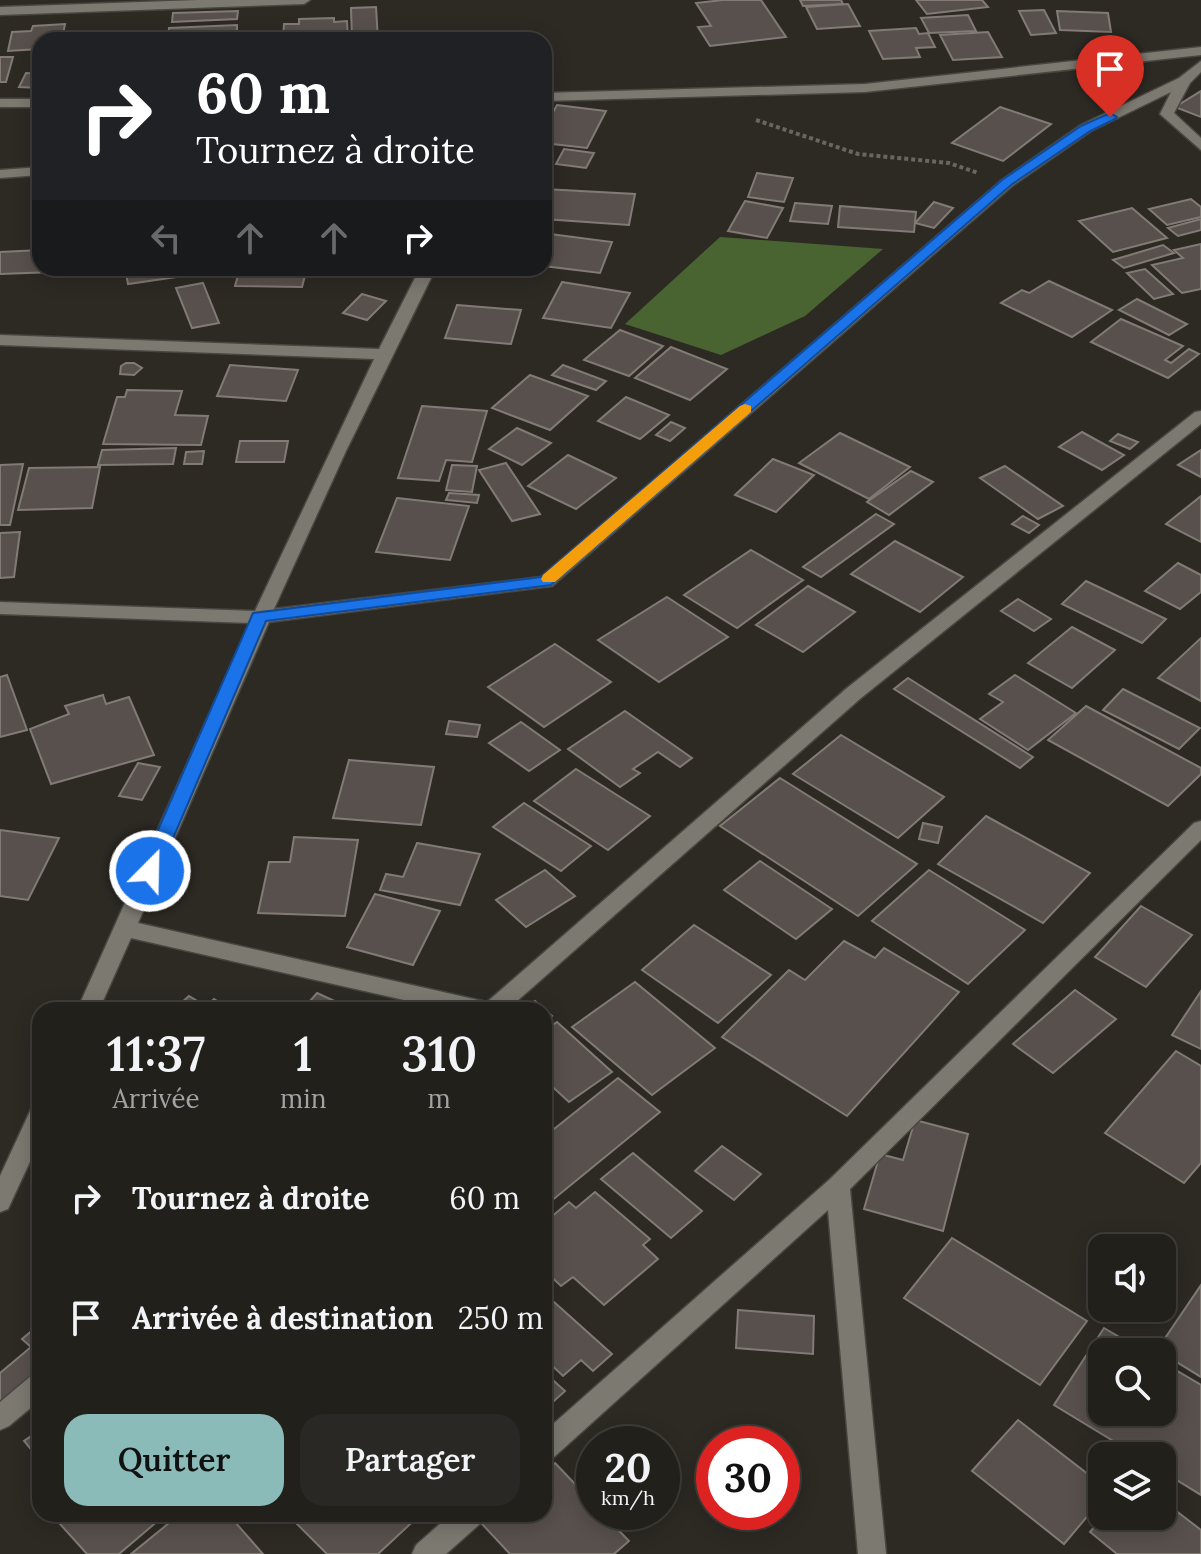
<!DOCTYPE html>
<html lang="fr">
<head>
<meta charset="utf-8">
<style>
  :root { --surface:#22201b; --page:#2a2824; --text:#f1f3f6; --muted:#a2a3a3; --line:#3f3e3a; --accent:#8bbbb9 }
  body { margin:0; font-family:Lora,serif; background:var(--page); color:var(--text); height:100vh; display:flex; flex-direction:column; font-size:30px; white-space:nowrap }
  * { box-sizing:border-box; margin:0 }
  p { font-size:26px; color:var(--muted) }
  .icon { flex:none; width:44px; height:44px; fill:none; stroke:currentColor; stroke-width:2; stroke-linecap:round; stroke-linejoin:round }
  .map { position:relative; flex:1; overflow:hidden }
  .details { position:absolute; left:32px; top:1002px; width:520px; height:520px; display:flex; flex-direction:column; background:var(--surface); border-radius:24px; box-shadow:0 4px 20px #0003,0 0 0 2px var(--line) }
  .details>* { flex:none }
  .hud { position:absolute; left:32px; top:32px; width:520px; height:244px; border-radius:24px; box-shadow:0 4px 20px #0003,0 0 0 2px var(--line); background:#202124; color:#fff; overflow:hidden }
  .controls { position:absolute; left:1088px; top:1234px; display:grid; gap:16px }
  .controls a { display:grid; place-items:center; width:88px; height:88px; border-radius:16px; background:var(--surface); box-shadow:0 4px 20px #0003,0 0 0 2px var(--line); font-size:40px }
  .speed { position:absolute; left:576px; top:1426px; display:flex; gap:16px; font-size:40px; font-weight:700; text-align:center }
  .speed>* { display:grid; place-content:center; width:104px; height:104px; border-radius:50%; background:var(--surface); box-shadow:0 4px 20px #0003,0 0 0 2px var(--line); line-height:1 }
  .speed small { font-size:20px; font-weight:400 }
  .speed .limit { border:12px solid #d22; background:#fff; color:#111 }
  .pin { position:absolute; display:grid; place-items:center; width:68px; height:68px; color:#fff; margin:-82px -34px; border-radius:50% 50% 50% 0; rotate:-45deg; box-shadow:0 0 8px #0007 }
  .pin .icon { rotate:45deg }
  .me { position:absolute; width:88px; margin:-44px; rotate:23deg; stroke-linejoin:round; filter:drop-shadow(0 0 6px #0008) }
  .turn { display:flex; align-items:center; gap:28px; height:168px; padding:0 32px; font-size:36px }
  .turn .icon { width:104px; height:104px; stroke-width:2.5 }
  .turn b { display:block; font-size:56px; line-height:68px }
  .lanes { display:flex; align-items:center; height:76px; padding:0 32px; background:#0003; justify-content:center; gap:40px; direction:ltr }
  .lanes .off { opacity:.35 }
  .eta { display:flex; justify-content:space-evenly; align-items:center; height:136px; text-align:center }
  .eta b { font-size:48px; font-weight:600; line-height:56px }
  .button { display:flex; gap:16px; margin-top:auto; padding:16px 32px }
  .button a { flex:1; height:92px; border-radius:24px; background:var(--accent); color:#111; font-size:32px; font-weight:600; line-height:92px; text-align:center }
  .button a+a { background:var(--page); color:var(--text) }
  ul { padding:0; list-style:none }
  li { display:flex; align-items:center; gap:24px; height:120px; padding:0 32px }
  li div { flex:1 }
  li b { display:block; font-size:30px }
  li em { font-style:normal }
  .map>svg:first-child { display:block }
  .forest { fill:#4a6431 }
  .building { fill:#58504c; stroke:#827a75; stroke-width:2 }
  .lines { fill:none; stroke-linecap:round; stroke-linejoin:round }
  .minor-casing { stroke:#484640; stroke-width:3 }
  .path { stroke:#696661; stroke-width:4; stroke-dasharray:4 3; stroke-linecap:butt }
  .minor { fill:#7c7971; fill-rule:evenodd }
  .route { fill:#1a73e8; stroke:#114b97; stroke-width:2 }
  .slow { fill:#f59e0b }
</style>
</head>
<body>
<div class="map">
<svg width="1201" height="1554" viewBox="0 0 1201 1554">
  <rect width="100%" height="100%" fill="#2d2a24"/>
  <polygon class="forest" points="720,237 883,249 805,316 721,355 625,324"/>
  <g class="building">
    <polygon points="723,0 761,0 786,37 710,46 698,27 711,26 696,3"/>
    <polygon points="800,0 841,0 843,4 803,6"/>
    <polygon points="916,0 982,0 988,7 927,14"/>
    <polygon points="848,4 860,26 817,29 806,7"/>
    <polygon points="376,7 378,40 352,40 351,8"/>
    <polygon points="1044,10 1056,33 1031,35 1019,11"/>
    <polygon points="238,11 237,19 172,22 173,13"/>
    <polygon points="1057,11 1108,13 1111,32 1060,30"/>
    <polygon points="968,15 976,31 929,33 921,18"/>
    <polygon points="334,18 334,22 347,21 348,40 283,40 284,24 299,24 299,19"/>
    <polygon points="65,24 62,40 40,40 40,49 8,51 12,32 31,31 33,26"/>
    <polygon points="237,25 237,40 168,40 169,28"/>
    <polygon points="916,28 919,34 928,33 935,47 916,48 920,57 883,59 869,31"/>
    <polygon points="988,32 1002,57 953,60 940,35"/>
    <polygon points="0,57 13,57 6,82 0,82"/>
    <polygon points="26,73 40,74 40,88 19,87"/>
    <polygon points="1201,91 1201,117 1175,107"/>
    <polygon points="557,105 606,111 587,148 544,143 544,129"/>
    <polygon points="1000,107 1051,124 1003,161 952,143"/>
    <polygon points="564,149 594,153 586,168 556,164"/>
    <polygon points="757,173 793,178 784,202 748,197"/>
    <polygon points="544,189 635,194 629,225 544,219"/>
    <polygon points="1191,199 1201,207 1201,217 1167,225 1149,209"/>
    <polygon points="745,201 783,208 767,238 728,231"/>
    <polygon points="934,202 953,208 934,228 915,223"/>
    <polygon points="795,203 832,206 828,224 790,221"/>
    <polygon points="840,206 916,212 914,232 838,227"/>
    <polygon points="1132,208 1167,238 1113,252 1079,221"/>
    <polygon points="1201,219 1201,230 1178,236 1168,228"/>
    <polygon points="550,234 612,242 600,273 544,266 544,248"/>
    <polygon points="1201,244 1201,289 1182,293 1152,265 1183,258 1174,250"/>
    <polygon points="1163,245 1174,253 1124,268 1113,260"/>
    <polygon points="40,250 40,268 55,268 54,272 0,274 0,252"/>
    <polygon points="125,268 182,268 184,276 128,284"/>
    <polygon points="240,268 307,268 302,287 235,286"/>
    <polygon points="1145,269 1173,294 1154,299 1127,273"/>
    <polygon points="1049,281 1112,310 1072,337 1001,303 1022,290 1029,293"/>
    <polygon points="562,282 630,293 611,328 543,318"/>
    <polygon points="203,283 219,323 192,328 176,288"/>
    <polygon points="362,294 386,301 367,320 343,313"/>
    <polygon points="1137,299 1187,324 1169,335 1119,310"/>
    <polygon points="457,305 521,310 511,344 445,338"/>
    <polygon points="1121,319 1183,346 1165,360 1171,363 1189,349 1199,354 1168,378 1091,342"/>
    <polygon points="620,330 663,346 629,376 584,360"/>
    <polygon points="671,347 727,369 690,400 635,378"/>
    <polygon points="126,363 134,363 142,368 134,375 120,374 121,366"/>
    <polygon points="230,365 298,370 286,401 217,396"/>
    <polygon points="563,365 606,381 596,390 552,375"/>
    <polygon points="530,375 588,396 550,430 492,408"/>
    <polygon points="127,390 182,391 175,415 208,416 201,445 103,444 117,397 125,397"/>
    <polygon points="626,397 669,415 640,439 598,421"/>
    <polygon points="422,406 487,411 472,462 446,460 439,481 398,478"/>
    <polygon points="671,422 685,428 670,441 656,435"/>
    <polygon points="517,428 551,443 522,465 489,449"/>
    <polygon points="1082,432 1124,455 1102,470 1059,447"/>
    <polygon points="840,433 910,467 869,499 799,463"/>
    <polygon points="1118,434 1138,442 1130,449 1110,441"/>
    <polygon points="240,441 288,441 284,462 236,462"/>
    <polygon points="176,448 173,464 98,465 102,450"/>
    <polygon points="1201,450 1201,477 1178,465"/>
    <polygon points="204,451 202,464 184,464 186,452"/>
    <polygon points="568,455 616,478 576,509 528,486"/>
    <polygon points="773,459 814,475 776,512 735,495"/>
    <polygon points="506,463 540,514 512,521 479,470"/>
    <polygon points="23,464 10,525 0,525 0,465"/>
    <polygon points="452,465 477,466 472,492 446,490"/>
    <polygon points="1005,466 1063,506 1038,519 980,478"/>
    <polygon points="100,467 92,508 18,510 29,468"/>
    <polygon points="911,471 933,482 889,515 867,502"/>
    <polygon points="449,493 479,495 477,503 446,500"/>
    <polygon points="1201,496 1201,542 1166,524"/>
    <polygon points="397,498 469,506 450,560 376,552"/>
    <polygon points="876,514 894,524 821,577 803,567"/>
    <polygon points="1023,516 1039,525 1029,533 1012,524"/>
    <polygon points="20,532 14,577 0,578 0,533"/>
    <polygon points="895,541 963,577 920,612 851,574"/>
    <polygon points="751,550 803,580 737,628 684,595"/>
    <polygon points="1178,563 1201,575 1201,592 1180,609 1145,591"/>
    <polygon points="1086,581 1166,619 1142,643 1062,604"/>
    <polygon points="808,586 855,612 803,652 756,625"/>
    <polygon points="667,597 728,637 659,682 598,640"/>
    <polygon points="1018,599 1051,619 1034,631 1001,611"/>
    <polygon points="1072,627 1115,650 1072,688 1028,663"/>
    <polygon points="1201,638 1201,701 1158,678"/>
    <polygon points="555,644 611,682 544,727 488,687"/>
    <polygon points="7,675 27,730 0,737 0,677"/>
    <polygon points="1015,675 1076,713 1028,750 980,719 1003,702 989,694"/>
    <polygon points="908,678 1033,757 1020,768 894,689"/>
    <polygon points="1123,689 1200,728 1179,749 1103,710"/>
    <polygon points="103,695 106,704 129,697 154,755 51,784 30,729 69,714 65,706"/>
    <polygon points="1086,706 1201,768 1201,774 1168,806 1048,740"/>
    <polygon points="625,711 692,758 680,767 658,752 633,769 640,773 620,787 568,749"/>
    <polygon points="449,721 480,725 477,737 446,734"/>
    <polygon points="521,722 560,750 529,771 489,743"/>
    <polygon points="841,735 944,797 898,838 793,774"/>
    <polygon points="349,760 434,767 421,825 333,818"/>
    <polygon points="138,763 160,767 142,800 119,796"/>
    <polygon points="576,769 650,816 608,850 534,801"/>
    <polygon points="780,778 917,864 858,916 720,826"/>
    <polygon points="524,803 591,846 561,871 493,827"/>
    <polygon points="986,816 1090,873 1043,923 938,864"/>
    <polygon points="923,823 942,827 938,843 919,839"/>
    <polygon points="0,830 59,838 28,900 0,896"/>
    <polygon points="294,837 358,840 345,916 258,913 269,862 290,862"/>
    <polygon points="417,843 480,854 460,905 380,890 386,874 403,877"/>
    <polygon points="760,861 832,909 796,939 724,890"/>
    <polygon points="545,870 575,896 526,927 496,900"/>
    <polygon points="929,870 1025,930 968,984 872,921"/>
    <polygon points="375,894 440,911 413,965 347,947"/>
    <polygon points="1141,906 1192,935 1146,987 1095,957"/>
    <polygon points="694,925 771,975 718,1023 642,970"/>
    <polygon points="844,941 875,958 884,948 959,992 847,1116 722,1037 789,970 805,980"/>
    <polygon points="635,982 715,1048 652,1095 572,1027"/>
    <polygon points="1075,990 1116,1019 1053,1073 1013,1044"/>
    <polygon points="1201,991 1201,1049 1172,1035"/>
    <polygon points="317,993 354,1010 302,1010"/>
    <polygon points="189,996 206,1006 214,999 231,1010 173,1010"/>
    <polygon points="535,1001 552,1016 544,1022 544,1010 522,1010"/>
    <polygon points="557,1022 612,1072 569,1102 544,1079 544,1031"/>
    <polygon points="1176,1051 1201,1066 1201,1163 1184,1183 1105,1133"/>
    <polygon points="618,1078 660,1112 544,1207 544,1137"/>
    <polygon points="915,1120 968,1134 943,1231 864,1209 880,1154 903,1160"/>
    <polygon points="722,1146 761,1174 734,1200 695,1171"/>
    <polygon points="633,1153 702,1211 671,1238 601,1179"/>
    <polygon points="595,1192 650,1239 643,1245 658,1259 604,1305 573,1277 561,1286 544,1270 544,1223 569,1202 576,1208"/>
    <polygon points="952,1238 1087,1321 1040,1385 904,1298"/>
    <polygon points="1201,1285 1201,1377 1157,1350"/>
    <polygon points="544,1293 612,1354 593,1371 581,1360 563,1376 544,1358"/>
    <polygon points="738,1310 814,1316 813,1354 736,1348"/>
    <polygon points="40,1324 40,1378 0,1404 0,1373 31,1347 22,1339"/>
    <polygon points="1104,1328 1145,1352 1102,1352 1102,1412 1162,1412 1162,1362 1201,1385 1201,1495 1162,1471 1162,1456 1138,1456 1054,1405"/>
    <polygon points="544,1372 565,1391 544,1410"/>
    <polygon points="1018,1420 1102,1485 1102,1499 1064,1544 972,1471"/>
    <polygon points="40,1430 40,1460 24,1441"/>
    <polygon points="555,1463 594,1504 594,1512 601,1512 629,1541 614,1554 510,1554 482,1524 493,1514 544,1514 544,1472"/>
    <polygon points="1162,1500 1201,1530 1201,1554 1117,1554 1090,1532 1104,1516 1162,1516"/>
    <polygon points="51,1514 166,1514 119,1554 87,1554"/>
    <polygon points="180,1514 228,1514 263,1554 131,1554"/>
    <polygon points="287,1514 421,1514 378,1554 327,1554"/>
  </g>
  <g class="lines">
    <g class="minor-casing">
      <g id="minor">
        <polygon points="198,0 310,0 304,4 0,15 0,7"/>
        <polygon points="1201,47 1201,55 865,92 544,101 544,93 865,84"/>
        <polygon points="1201,61 1201,72 1190,83 1174,113 1201,138 1201,150 1160,114 1171,92 1091,131 1012,186 552,586 269,622 138,923 487,1002 847,688 1195,412 1201,411 1201,424 861,698 507,1010 448,1010 131,938 99,1010 77,1010 250,623 0,614 0,602 255,611 374,359 0,345 0,335 379,349 420,268 436,268 346,451 274,609 541,577 1002,180 1081,125 1179,78"/>
        <rect x="0" y="99" width="40" height="8"/>
        <polygon points="40,167 40,175 0,178 0,170"/>
        <polygon points="1201,821 1201,840 850,1189 886,1554 858,1554 828,1210 553,1458 544,1461 544,1432 830,1179 1194,823"/>
        <polygon points="40,1105 40,1140 8,1209 0,1212 0,1176 32,1107"/>
        <polygon points="40,1372 40,1400 9,1426 0,1430 0,1402 31,1376"/>
        <polygon points="451,1514 484,1514 481,1523 446,1554 412,1554 416,1545"/>
      </g>
    </g>
    <polyline class="path" points="756,120 858,154 949,163 978,173"/>
    <use href="#minor" class="minor"/>
  </g>
  <polygon class="route" points="1110,113 1117,117 1115,119 1090,131 1011,185 551,585 266,621 159,871 150,878 143,876 140,871 253,613 541,577 1002,180 1081,126"/>
  <polygon class="slow" points="745,404 751,406 751,412 555,582 543,582 541,579 543,575 740,406"/>
</svg>
<div class="controls">
<a><svg class="icon" aria-label="sound" viewBox="0 0 24 24"><path d="M4 9h4l5-4v14l-5-4H4zM17 9q2 3 0 6"/></svg></a>
<a><svg class="icon" aria-label="search" viewBox="0 0 24 24"><circle cx="10" cy="10" r="6"/><path d="M15 15l6 6"/></svg></a>
<a><svg class="icon" aria-label="layers" viewBox="0 0 24 24"><path d="M12 4l9 5-9 5-9-5zM3 14l9 5 9-5"/></svg></a>
</div>
<div class="speed"><div>20<small>km/h</small></div><div class="limit">30</div></div>
<div class="pin" style="left:1110px;top:117px;background:#d93025"><svg class="icon" aria-label="arrive" viewBox="0 0 24 24"><path d="M6 21V4h12l-3 4 3 4H6"/></svg></div>
<svg class="me" style="left:150px;top:871px" viewBox="-20 -20 40 40"><circle r="17" fill="#1a73e8" stroke="#fff" stroke-width="3"/><path d="M0-11L8 9 0 5-8 9z" fill="#fff"/></svg>
<div class="hud">
<div class="turn"><svg class="icon" aria-label="right" viewBox="0 0 24 24"><path d="M7 20v-9h11M14 6l5 5-5 5"/></svg><div><b>60 m</b>Tournez à droite</div></div>
<div class="lanes"><svg class="icon off" aria-label="left" viewBox="0 0 24 24"><path d="M17 20v-9H6M10 6l-5 5 5 5"/></svg><svg class="icon off" aria-label="ahead" viewBox="0 0 24 24"><path d="M12 20V5M6 11l6-6 6 6"/></svg><svg class="icon off" aria-label="ahead" viewBox="0 0 24 24"><path d="M12 20V5M6 11l6-6 6 6"/></svg><svg class="icon" aria-label="right" viewBox="0 0 24 24"><path d="M7 20v-9h11M14 6l5 5-5 5"/></svg></div>
</div>
<section class="details">
<div class="eta">
<div><b>11:37</b><p>Arrivée</p></div>
<div><b>1</b><p>min</p></div>
<div><b>310</b><p>m</p></div>
</div>
<ul>
<li><svg class="icon" aria-label="right" viewBox="0 0 24 24"><path d="M7 20v-9h11M14 6l5 5-5 5"/></svg><div><b>Tournez à droite</b></div><em>60 m</em></li>
<li><svg class="icon" aria-label="arrive" viewBox="0 0 24 24"><path d="M6 21V4h12l-3 4 3 4H6"/></svg><div><b>Arrivée à destination</b></div><em>250 m</em></li>
</ul>
<div class="button"><a>Quitter</a><a>Partager</a></div>
</section>
</div>
</body>
</html>
